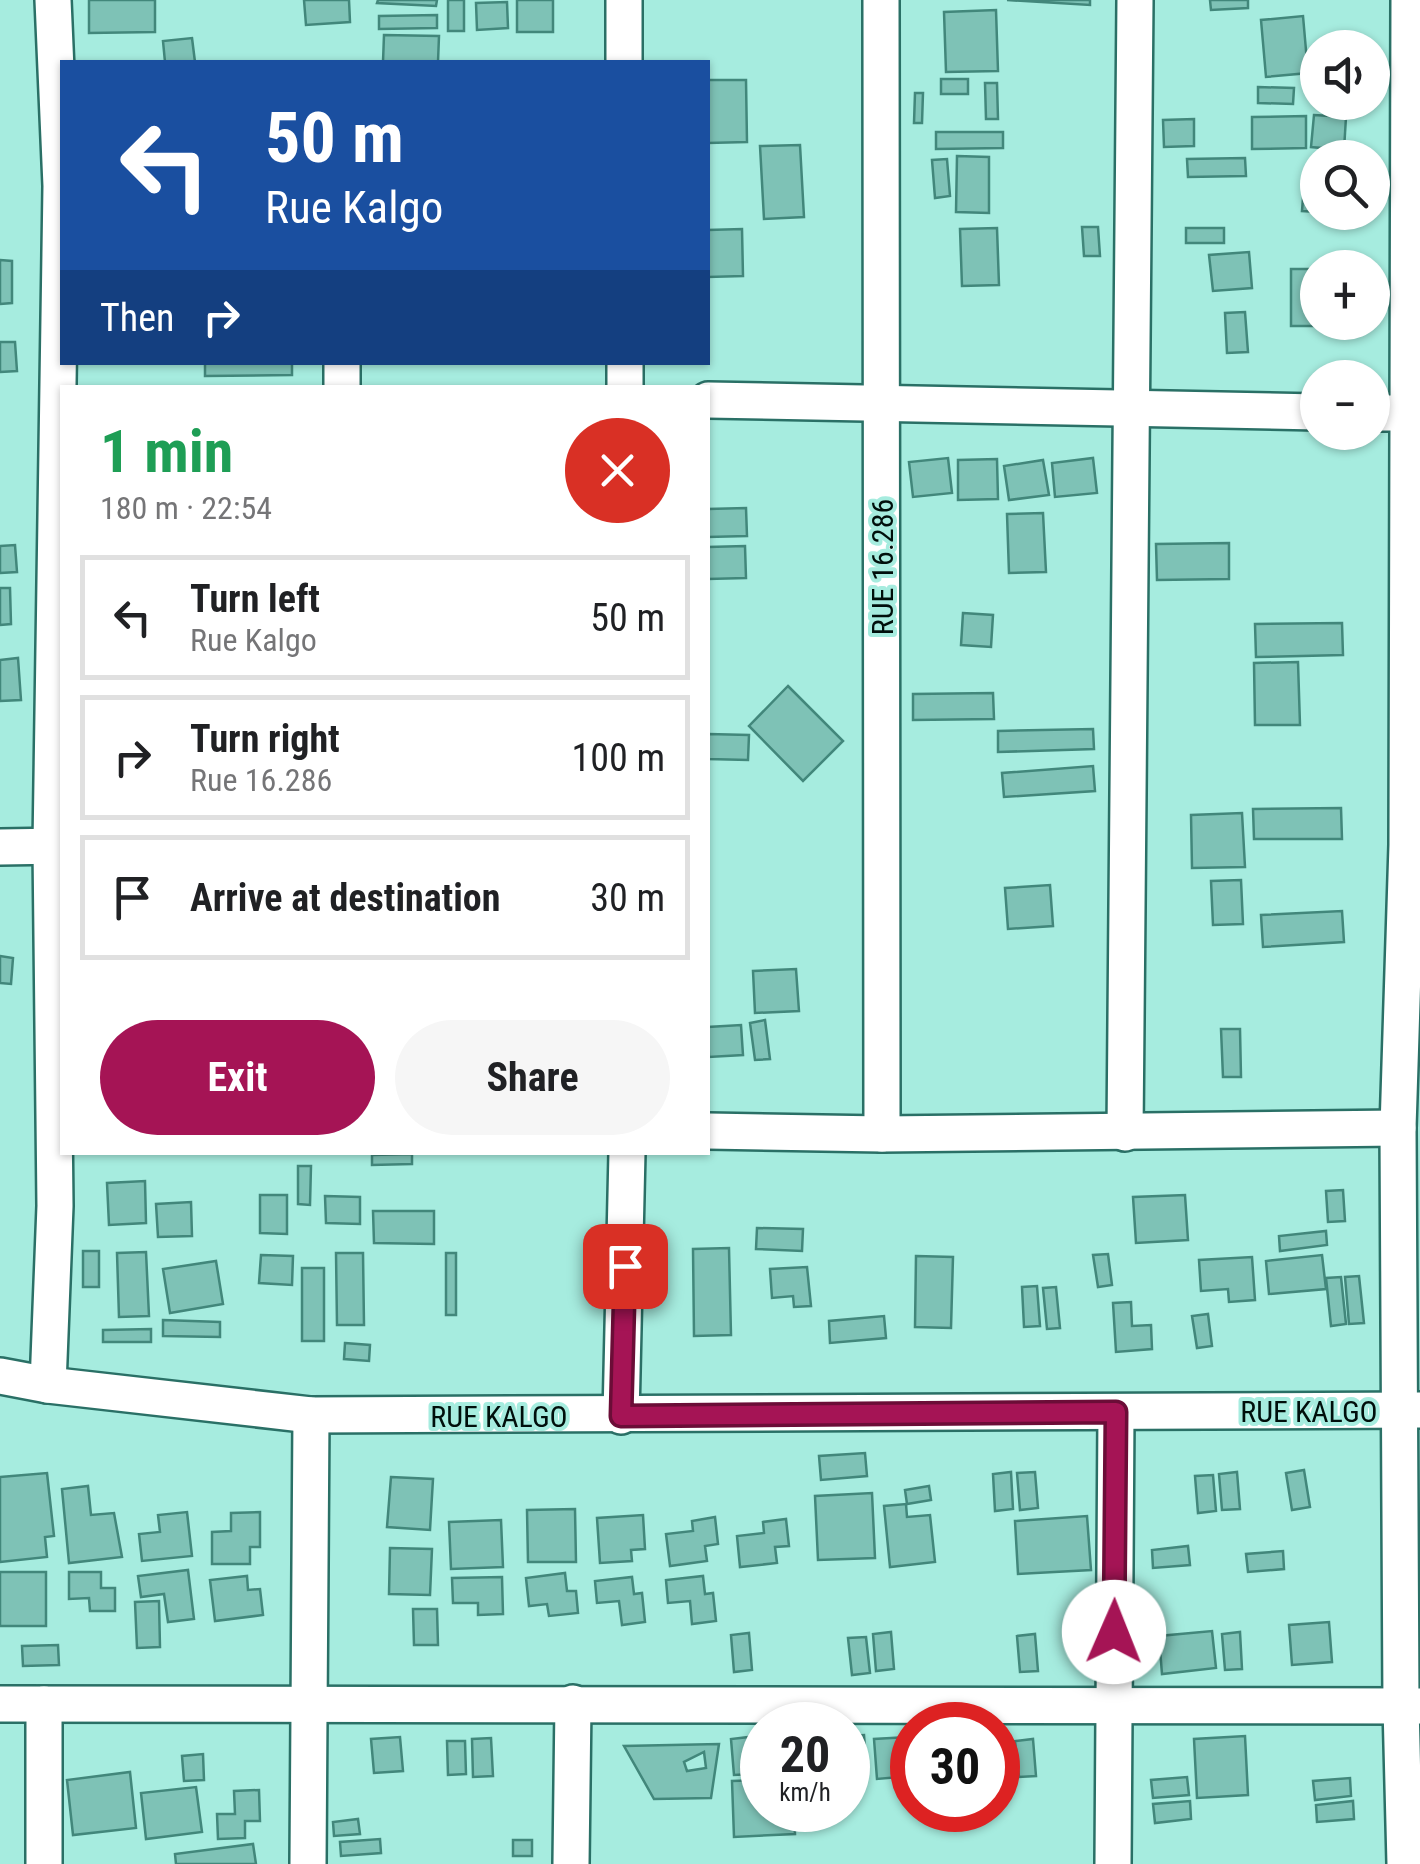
<!DOCTYPE html>
<html lang="en">
<head>
<meta charset="utf-8">
<style>
  :root { --surface:#fff; --page:#f6f6f6; --text:#202124; --muted:#757577; --line:#e0e0e0; --accent:#a51455 }
  body { margin:0; font-family:"Roboto Condensed",sans-serif; background:var(--page); color:var(--text); height:100vh; display:flex; flex-direction:column; font-size:38px; white-space:nowrap }
  * { box-sizing:border-box; margin:0 }
  p { font-size:32px; color:var(--muted) }
  .icon { flex:none; width:55px; height:55px; fill:none; stroke:currentColor; stroke-width:2; stroke-linecap:round; stroke-linejoin:round }
  .map { position:relative; flex:1; overflow:hidden }
  .panel { position:absolute; left:60px; top:385px; width:650px; height:770px; display:flex; flex-direction:column; background:var(--surface); border-radius:0px; box-shadow:0 2px 8px #0004 }
  .panel>* { flex:none }
  .hud { position:absolute; left:60px; top:60px; width:650px; height:305px; border-radius:0px; box-shadow:0 2px 8px #0004; background:#1a4fa0; color:#fff; overflow:hidden }
  .buttons { position:absolute; left:1300px; top:30px; display:grid; gap:20px }
  .buttons a { display:grid; place-items:center; width:90px; height:90px; border-radius:50%; background:var(--surface); box-shadow:0 2px 8px #0004; font-size:50px }
  .speed { position:absolute; left:740px; top:1702px; display:flex; gap:20px; font-size:50px; font-weight:700; text-align:center }
  .speed>* { display:grid; place-content:center; width:130px; height:130px; border-radius:50%; background:var(--surface); box-shadow:0 2px 8px #0004; line-height:1 }
  .speed small { font-size:25px; font-weight:400 }
  .speed .limit { border:15px solid #d22; background:#fff; color:#111 }
  .pin { position:absolute; display:grid; place-items:center; width:85px; height:85px; color:#fff; margin:-42px; border-radius:20px; box-shadow:0 5px 15px #0006 }
  .me { position:absolute; width:110px; margin:-55px; rotate:1deg; stroke-linejoin:round; filter:drop-shadow(0 0 8px #0008) }
  .turn { display:flex; align-items:center; gap:35px; height:210px; padding:0 40px; font-size:45px }
  .turn .icon { width:130px; height:130px; stroke-width:2.5 }
  .turn b { display:block; font-size:70px; line-height:85px }
  .then { display:flex; align-items:center; height:95px; padding:0 40px; background:#0003; gap:20px; font-size:38px }
  .round { display:grid; place-items:center; flex:none; width:105px; height:105px; border-radius:52px; background:var(--page) }
  .summary { display:flex; align-items:center; justify-content:space-between; height:170px; padding:0 40px }
  h1 { font-size:60px; font-weight:700; line-height:75px; color:#1e9e55 }
  .cta { display:flex; gap:20px; margin-top:auto; padding:20px 40px }
  .cta a { flex:1; height:115px; border-radius:60px; background:var(--accent); color:#fff; font-size:40px; font-weight:700; line-height:115px; text-align:center }
  .cta a+a { background:var(--page); color:var(--text) }
  ul { padding:0; list-style:none }
  li { display:flex; align-items:center; gap:30px; height:125px; margin:0 20px 15px; padding:0 20px; border:5px solid var(--line); border-radius:0px }
  li div { flex:1 }
  li b { display:block; font-size:38px }
  li em { font-style:normal }
  .map>svg:first-child { display:block }
  .building { fill:#7ec2b6; stroke:#42877b; stroke-width:2.5; fill-rule:evenodd }
  .lines { fill:none; stroke-linecap:round; stroke-linejoin:round }
  .minor-casing { stroke:#2a7066; stroke-width:40 }
  .minor { stroke:#fff; stroke-width:35 }
  .route-casing { stroke:#6b0d37; stroke-width:25 }
  .route { stroke:#a51455; stroke-width:18 }
  .labels { text-anchor:middle; dominant-baseline:central; stroke-width:8; stroke-linejoin:round; paint-order:stroke }
  .street-label { font-size:30px; fill:#000f0c; stroke:#a6ecdf }
</style>
</head>
<body>
<div class="map">
<svg width="1420" height="1864" viewBox="0 0 1420 1864">
  <rect width="100%" height="100%" fill="#a6ecdf"/>
  <g class="building">
    <polygon points="89,0 155,0 155,32 89,33"/>
    <polygon points="304,0 349,0 350,22 306,25"/>
    <polygon points="378,0 437,0 436,6 377,3"/>
    <rect x="448" y="0" width="16" height="31"/>
    <rect x="517" y="0" width="36" height="32"/>
    <polygon points="1007,0 1090,0 1090,5"/>
    <polygon points="1210,0 1248,0 1248,8 1211,10"/>
    <polygon points="507,2 508,28 477,30 476,3"/>
    <polygon points="996,10 998,71 946,72 944,12"/>
    <polygon points="437,15 437,28 379,29 379,16"/>
    <polygon points="1303,16 1308,73 1266,77 1261,20"/>
    <polygon points="384,35 439,36 438,62 383,62"/>
    <polygon points="192,38 195,62 165,62 163,41"/>
    <rect x="941" y="79" width="27" height="15"/>
    <polygon points="708,80 746,80 747,142 708,143"/>
    <polygon points="985,83 997,83 998,119 986,119"/>
    <polygon points="1258,87 1294,88 1293,104 1258,103"/>
    <polygon points="915,93 923,93 922,123 914,123"/>
    <polygon points="1314,115 1346,117 1344,150 1311,147"/>
    <polygon points="1306,116 1306,148 1252,149 1252,117"/>
    <polygon points="1194,119 1194,146 1164,147 1163,120"/>
    <polygon points="936,132 1003,132 1003,148 936,149"/>
    <polygon points="800,145 804,217 764,219 760,146"/>
    <polygon points="957,156 989,157 989,213 956,212"/>
    <polygon points="1245,158 1246,176 1188,177 1187,159"/>
    <polygon points="947,159 950,196 935,198 932,160"/>
    <polygon points="1304,185 1318,186 1318,212 1302,211"/>
    <polygon points="1082,227 1098,227 1100,256 1084,256"/>
    <polygon points="997,228 999,285 962,286 960,229"/>
    <rect x="1186" y="228" width="38" height="15"/>
    <polygon points="742,229 743,276 708,277 708,230"/>
    <polygon points="1249,252 1252,288 1213,291 1209,255"/>
    <polygon points="0,260 12,261 12,303 0,304"/>
    <polygon points="1291,269 1318,269 1318,322 1327,322 1327,326 1291,326"/>
    <polygon points="1245,312 1248,352 1227,353 1225,313"/>
    <polygon points="0,342 15,342 17,371 0,372"/>
    <polygon points="205,362 292,362 292,375 205,376"/>
    <polygon points="948,458 952,493 913,497 909,462"/>
    <polygon points="1093,458 1097,493 1055,497 1052,463"/>
    <polygon points="997,459 998,499 958,500 958,460"/>
    <polygon points="1043,460 1049,495 1009,500 1004,466"/>
    <polygon points="746,508 747,536 708,537 708,509"/>
    <polygon points="1043,513 1046,572 1009,573 1007,514"/>
    <polygon points="1229,543 1229,579 1157,580 1156,544"/>
    <polygon points="15,545 17,572 0,573 0,546"/>
    <polygon points="745,546 746,578 708,579 708,547"/>
    <polygon points="0,588 10,588 11,624 0,625"/>
    <polygon points="963,613 993,615 991,647 961,645"/>
    <polygon points="1342,623 1343,655 1256,657 1255,624"/>
    <polygon points="18,658 21,700 0,701 0,660"/>
    <polygon points="1298,662 1300,725 1255,725 1254,663"/>
    <polygon points="788,686 843,741 803,781 749,726"/>
    <polygon points="993,693 994,719 913,720 913,694"/>
    <polygon points="1093,729 1094,749 998,752 998,731"/>
    <polygon points="708,734 749,735 748,760 708,759"/>
    <polygon points="1093,766 1095,791 1004,797 1002,773"/>
    <polygon points="1341,808 1342,839 1254,839 1253,809"/>
    <polygon points="1242,813 1245,867 1192,868 1191,815"/>
    <polygon points="1241,880 1243,924 1213,925 1211,881"/>
    <polygon points="1050,885 1053,926 1008,929 1005,888"/>
    <polygon points="1342,911 1344,942 1263,947 1261,915"/>
    <polygon points="0,956 13,958 11,984 0,983"/>
    <polygon points="796,969 799,1011 755,1013 753,971"/>
    <polygon points="765,1020 770,1059 755,1060 750,1023"/>
    <polygon points="741,1025 743,1055 709,1057 708,1027"/>
    <polygon points="1221,1029 1240,1029 1241,1077 1223,1077"/>
    <polygon points="412,1154 412,1164 372,1165 372,1155"/>
    <polygon points="298,1166 311,1166 310,1205 298,1204"/>
    <polygon points="145,1181 146,1223 109,1225 107,1183"/>
    <polygon points="1343,1190 1345,1221 1328,1222 1326,1191"/>
    <polygon points="260,1195 287,1195 287,1234 260,1233"/>
    <polygon points="1185,1195 1188,1240 1136,1243 1133,1197"/>
    <polygon points="325,1196 360,1197 360,1224 326,1223"/>
    <polygon points="191,1202 192,1236 158,1237 156,1204"/>
    <polygon points="373,1211 434,1211 434,1244 374,1243"/>
    <polygon points="757,1228 803,1229 802,1251 756,1249"/>
    <polygon points="1326,1231 1327,1245 1280,1251 1279,1236"/>
    <polygon points="729,1248 731,1335 694,1336 693,1249"/>
    <rect x="83" y="1251" width="16" height="36"/>
    <polygon points="146,1252 149,1316 119,1317 117,1253"/>
    <polygon points="336,1253 363,1253 364,1325 337,1325"/>
    <rect x="446" y="1253" width="10" height="62"/>
    <polygon points="1108,1254 1112,1285 1098,1287 1093,1255"/>
    <polygon points="261,1255 293,1256 292,1285 259,1283"/>
    <polygon points="1322,1255 1326,1289 1269,1294 1266,1261"/>
    <polygon points="916,1256 953,1257 951,1328 915,1327"/>
    <polygon points="1252,1257 1255,1300 1229,1302 1228,1289 1201,1291 1199,1260"/>
    <polygon points="216,1261 223,1304 170,1313 163,1269"/>
    <polygon points="807,1267 811,1306 794,1307 793,1296 772,1298 770,1269"/>
    <rect x="302" y="1268" width="22" height="73"/>
    <polygon points="1359,1276 1364,1323 1349,1324 1345,1277"/>
    <polygon points="1341,1277 1346,1324 1331,1326 1326,1278"/>
    <polygon points="1037,1286 1040,1326 1024,1327 1022,1287"/>
    <polygon points="1056,1287 1060,1328 1047,1329 1043,1288"/>
    <polygon points="1131,1302 1132,1326 1151,1325 1152,1349 1116,1352 1113,1303"/>
    <polygon points="1208,1314 1212,1346 1197,1348 1192,1316"/>
    <polygon points="884,1316 886,1338 830,1343 829,1321"/>
    <polygon points="163,1320 220,1322 220,1337 163,1336"/>
    <polygon points="151,1329 151,1342 103,1342 103,1330"/>
    <polygon points="345,1343 370,1345 369,1361 344,1359"/>
    <polygon points="865,1453 867,1476 821,1480 819,1456"/>
    <polygon points="1304,1470 1310,1507 1292,1510 1286,1473"/>
    <polygon points="1011,1472 1013,1509 995,1511 993,1474"/>
    <polygon points="1035,1472 1038,1508 1020,1510 1017,1473"/>
    <polygon points="1237,1472 1240,1509 1222,1510 1219,1474"/>
    <polygon points="47,1473 54,1536 45,1537 47,1557 0,1562 0,1477"/>
    <polygon points="1213,1475 1216,1511 1198,1513 1195,1476"/>
    <polygon points="391,1477 433,1479 430,1530 387,1527"/>
    <polygon points="88,1486 91,1515 114,1513 122,1557 69,1563 62,1489"/>
    <polygon points="929,1486 931,1500 907,1504 905,1490"/>
    <polygon points="872,1493 875,1558 818,1560 815,1496"/>
    <polygon points="906,1504 907,1517 930,1515 935,1562 890,1567 884,1506"/>
    <polygon points="575,1509 576,1562 528,1562 527,1510"/>
    <polygon points="187,1512 192,1556 142,1561 139,1534 160,1532 158,1515"/>
    <polygon points="260,1512 260,1547 250,1547 250,1564 212,1564 212,1532 231,1531 231,1513"/>
    <polygon points="643,1515 645,1549 631,1550 632,1561 600,1563 597,1518"/>
    <polygon points="1087,1516 1091,1570 1018,1574 1015,1521"/>
    <polygon points="715,1517 718,1544 705,1546 707,1561 670,1566 666,1534 693,1531 692,1521"/>
    <polygon points="786,1519 789,1546 775,1547 777,1563 740,1567 737,1536 764,1533 763,1522"/>
    <polygon points="501,1520 503,1567 451,1569 449,1522"/>
    <polygon points="1188,1546 1190,1565 1153,1568 1152,1550"/>
    <polygon points="390,1548 432,1549 430,1595 389,1594"/>
    <polygon points="1283,1551 1284,1569 1248,1572 1246,1554"/>
    <polygon points="188,1570 194,1619 168,1622 164,1594 141,1597 138,1576"/>
    <rect x="0" y="1572" width="46" height="54"/>
    <polygon points="69,1572 101,1572 101,1588 115,1588 115,1611 90,1611 89,1598 69,1599"/>
    <polygon points="565,1573 567,1591 576,1591 578,1613 549,1616 547,1604 529,1606 526,1578"/>
    <polygon points="247,1576 248,1590 260,1589 263,1615 215,1621 210,1580"/>
    <polygon points="703,1576 705,1594 713,1593 716,1621 692,1624 690,1601 668,1603 666,1580"/>
    <polygon points="502,1577 503,1614 478,1615 478,1603 453,1603 452,1578"/>
    <polygon points="632,1577 634,1594 642,1593 645,1622 622,1625 619,1601 597,1603 595,1581"/>
    <polygon points="159,1601 160,1647 137,1648 135,1602"/>
    <polygon points="413,1609 437,1609 438,1645 414,1645"/>
    <polygon points="1329,1622 1332,1662 1292,1665 1289,1625"/>
    <polygon points="1212,1631 1216,1668 1162,1674 1159,1636"/>
    <polygon points="891,1632 894,1669 876,1671 873,1634"/>
    <polygon points="1240,1632 1242,1669 1225,1670 1222,1634"/>
    <polygon points="749,1633 752,1670 734,1672 731,1635"/>
    <polygon points="1035,1634 1038,1671 1020,1672 1017,1636"/>
    <polygon points="866,1637 870,1673 852,1675 848,1638"/>
    <polygon points="58,1645 59,1665 23,1666 22,1646"/>
    <polygon points="864,1735 867,1778 848,1780 848,1736"/>
    <polygon points="1245,1736 1248,1795 1197,1798 1194,1739"/>
    <polygon points="400,1737 403,1771 374,1773 371,1739"/>
    <polygon points="749,1737 752,1774 734,1775 731,1739"/>
    <polygon points="908,1737 911,1776 877,1779 874,1739"/>
    <polygon points="491,1738 493,1776 473,1777 472,1739"/>
    <polygon points="1033,1739 1036,1776 1019,1777 1015,1741"/>
    <polygon points="1010,1740 1013,1778 998,1779 998,1742"/>
    <polygon points="447,1741 465,1741 466,1774 448,1775"/>
    <path d="M719,1744L711,1798L654,1799L624,1746ZM704,1752L706,1768L687,1771L684,1762Z"/>
    <polygon points="203,1754 204,1780 184,1781 182,1756"/>
    <polygon points="130,1772 136,1828 73,1835 67,1780"/>
    <polygon points="1187,1777 1189,1795 1153,1798 1151,1780"/>
    <polygon points="1350,1778 1351,1796 1315,1800 1313,1781"/>
    <polygon points="762,1780 762,1810 794,1810 795,1834 734,1837 732,1781"/>
    <polygon points="196,1787 202,1832 146,1839 141,1793"/>
    <polygon points="259,1790 260,1821 245,1821 245,1838 218,1839 217,1814 235,1814 234,1791"/>
    <polygon points="1190,1801 1191,1819 1155,1823 1153,1804"/>
    <polygon points="1353,1801 1354,1819 1317,1822 1316,1805"/>
    <polygon points="358,1819 360,1834 334,1836 333,1822"/>
    <polygon points="380,1839 381,1853 341,1856 340,1842"/>
    <rect x="513" y="1840" width="19" height="16"/>
    <polygon points="253,1844 256,1864 176,1864 175,1854"/>
  </g>
  <g class="lines">
    <g class="minor-casing">
      <g id="minor">
        <polyline points="624,0 624,62"/>
        <polyline points="881,0 882,1134"/>
        <polyline points="625,362 625,388"/>
        <polyline points="342,388 342,362"/>
        <polyline points="708,400 1318,412"/>
        <polyline points="1372,413 1407,413"/>
        <polyline points="0,847 62,846"/>
        <polyline points="708,1131 882,1134 1398,1128"/>
        <polyline points="1125,1133 1135,0"/>
        <polyline points="0,1376 48,1385 311,1415 1420,1410"/>
        <polyline points="48,1385 55,1206 51,846 61,186 53,0"/>
        <polyline points="621,1416 627,1152"/>
        <polyline points="0,1704 1420,1706"/>
        <polyline points="44,1704 44,1864"/>
        <polyline points="308,1864 311,1415"/>
        <polyline points="571,1864 573,1703"/>
        <polyline points="1113,1864 1116,1413"/>
        <polyline points="1405,1864 1401,1706 1398,1128 1407,845 1409,0"/>
      </g>
    </g>
    <use href="#minor" class="minor"/>
  </g>
  <g class="lines">
    <g class="route-casing">
      <polyline id="route" points="625,1266 621,1416 1116,1412 1114,1632"/>
    </g>
    <use href="#route" class="route"/>
  </g>
  <g class="labels">
    <g class="street-label">
      <text transform="translate(882 567) rotate(-90)">RUE 16.286</text>
      <text x="1309" y="1411">RUE KALGO</text>
      <text x="499" y="1416">RUE KALGO</text>
    </g>
  </g>
</svg>
<div class="buttons">
<a><svg class="icon" aria-label="sound" viewBox="0 0 24 24"><path d="M4 9h4l5-4v14l-5-4H4zM17 9q2 3 0 6"/></svg></a>
<a><svg class="icon" aria-label="search" viewBox="0 0 24 24"><circle cx="10" cy="10" r="6"/><path d="M15 15l6 6"/></svg></a>
<a>+</a>
<a>−</a>
</div>
<div class="speed"><div>20<small>km/h</small></div><div class="limit">30</div></div>
<div class="pin" style="left:625px;top:1266px;background:#d93025"><svg class="icon" aria-label="arrive" viewBox="0 0 24 24"><path d="M6 21V4h12l-3 4 3 4H6"/></svg></div>
<svg class="me" style="left:1114px;top:1632px" viewBox="-20 -20 40 40"><circle r="19" fill="#fff"/><path d="M0-13L10 11 0 6-10 11z" fill="#a51455"/></svg>
<div class="hud">
<div class="turn"><svg class="icon" aria-label="left" viewBox="0 0 24 24"><path d="M17 20v-9H6M10 6l-5 5 5 5"/></svg><div><b>50 m</b>Rue Kalgo</div></div>
<div class="then">Then<svg class="icon" aria-label="right" viewBox="0 0 24 24"><path d="M7 20v-9h11M14 6l5 5-5 5"/></svg></div>
</div>
<section class="panel">
<div class="summary"><div><h1>1 min</h1><p>180 m · 22:54</p></div><a class="round" style="background:#d93025;color:#fff"><svg class="icon" aria-label="close" viewBox="0 0 24 24"><path d="M6 6l12 12M18 6L6 18"/></svg></a></div>
<ul>
<li><svg class="icon" aria-label="left" viewBox="0 0 24 24"><path d="M17 20v-9H6M10 6l-5 5 5 5"/></svg><div><b>Turn left</b><p>Rue Kalgo</p></div><em>50 m</em></li>
<li><svg class="icon" aria-label="right" viewBox="0 0 24 24"><path d="M7 20v-9h11M14 6l5 5-5 5"/></svg><div><b>Turn right</b><p>Rue 16.286</p></div><em>100 m</em></li>
<li><svg class="icon" aria-label="arrive" viewBox="0 0 24 24"><path d="M6 21V4h12l-3 4 3 4H6"/></svg><div><b>Arrive at destination</b></div><em>30 m</em></li>
</ul>
<div class="cta"><a>Exit</a><a>Share</a></div>
</section>
</div>
</body>
</html>
